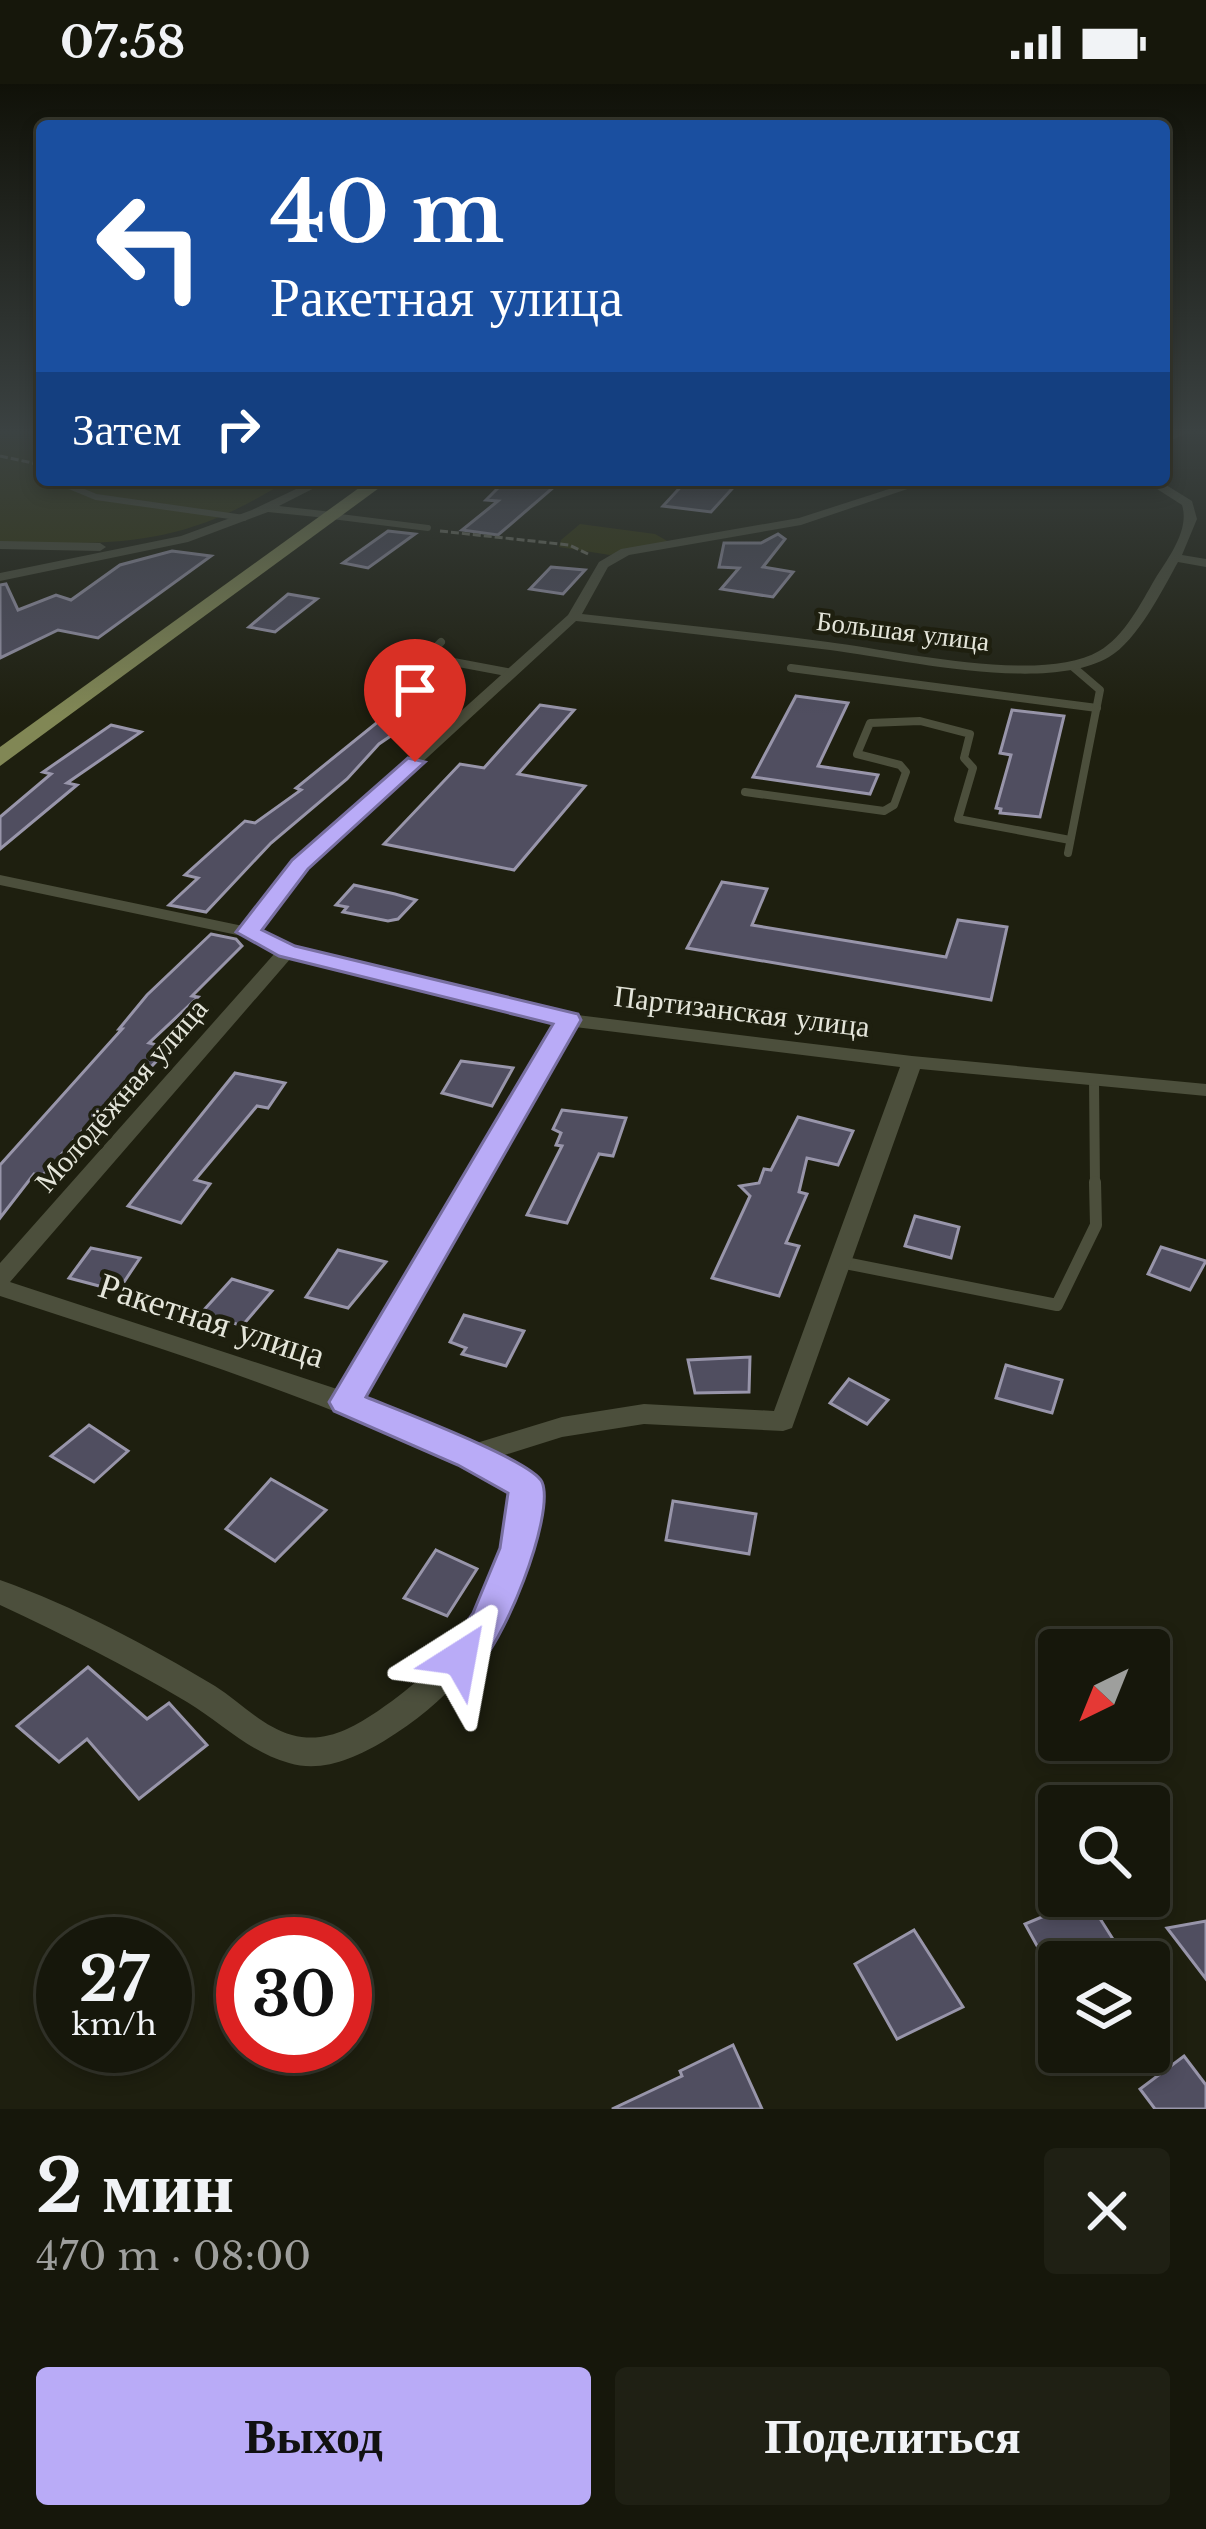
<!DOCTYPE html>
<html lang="ru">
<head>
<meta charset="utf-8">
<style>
  :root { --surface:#16170b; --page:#1f2014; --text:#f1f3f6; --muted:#9e9f9d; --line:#35362c; --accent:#b9abf7 }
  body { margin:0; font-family:"Libre Baskerville",serif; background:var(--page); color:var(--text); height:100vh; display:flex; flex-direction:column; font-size:45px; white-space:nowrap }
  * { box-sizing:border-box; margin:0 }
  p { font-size:39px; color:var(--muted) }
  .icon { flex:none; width:66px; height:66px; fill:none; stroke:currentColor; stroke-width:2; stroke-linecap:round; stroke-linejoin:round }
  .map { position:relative; height:2025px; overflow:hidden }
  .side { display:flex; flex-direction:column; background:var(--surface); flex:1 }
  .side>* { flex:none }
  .guide { position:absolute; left:36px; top:36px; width:1134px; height:366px; border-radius:12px; box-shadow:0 6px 18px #0003,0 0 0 3px var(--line); background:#1a4fa0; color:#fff; overflow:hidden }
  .needle { width:78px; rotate:223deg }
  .fabs { position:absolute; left:1038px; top:1545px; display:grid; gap:24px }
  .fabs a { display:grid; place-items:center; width:132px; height:132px; border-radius:12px; background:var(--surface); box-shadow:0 6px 18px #0003,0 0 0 3px var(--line); font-size:60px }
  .speed { position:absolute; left:36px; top:1833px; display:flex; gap:24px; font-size:60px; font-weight:700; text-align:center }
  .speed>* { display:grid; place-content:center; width:156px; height:156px; border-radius:50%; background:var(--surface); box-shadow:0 6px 18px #0003,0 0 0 3px var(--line); line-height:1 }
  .speed small { font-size:30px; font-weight:400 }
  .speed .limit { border:18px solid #d22; background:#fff; color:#111 }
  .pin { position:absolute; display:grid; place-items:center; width:102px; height:102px; color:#fff; margin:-123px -51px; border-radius:50% 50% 50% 0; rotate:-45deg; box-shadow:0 0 12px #0007 }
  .pin .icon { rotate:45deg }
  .me { position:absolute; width:132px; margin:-66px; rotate:34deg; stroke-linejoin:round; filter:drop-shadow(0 0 9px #0008) }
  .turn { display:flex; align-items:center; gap:42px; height:252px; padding:0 36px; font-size:54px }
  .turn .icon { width:156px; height:156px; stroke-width:2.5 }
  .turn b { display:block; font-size:84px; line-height:102px }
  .then { display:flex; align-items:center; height:114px; padding:0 36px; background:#0003; gap:24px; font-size:45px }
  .round { display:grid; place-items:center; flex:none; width:126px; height:126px; border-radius:12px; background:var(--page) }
  .head { display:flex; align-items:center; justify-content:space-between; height:204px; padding:0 36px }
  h1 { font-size:72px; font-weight:700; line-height:90px }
  .button { display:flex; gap:24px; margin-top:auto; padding:24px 36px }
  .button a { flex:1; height:138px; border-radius:12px; background:var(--accent); color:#111; font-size:48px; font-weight:700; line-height:138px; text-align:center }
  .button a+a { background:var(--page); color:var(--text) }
  .status { display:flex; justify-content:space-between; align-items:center; height:84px; padding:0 60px; background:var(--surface); direction:ltr }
  .status svg { height:33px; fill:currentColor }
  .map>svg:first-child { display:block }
  .green { fill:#32350a }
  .building { fill:#504e60; stroke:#9895aa; stroke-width:3 }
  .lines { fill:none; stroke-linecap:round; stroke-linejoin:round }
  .path { stroke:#757668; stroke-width:3; stroke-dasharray:8 3; stroke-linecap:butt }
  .lane-far3 { stroke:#4c4f3c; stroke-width:6 }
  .lane-far2 { stroke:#4c4f3c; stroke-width:8 }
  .lane-far1 { stroke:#4c4f3c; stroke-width:10 }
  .lane { stroke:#4c4f3c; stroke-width:12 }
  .street { fill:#4c4f3c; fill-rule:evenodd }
  .primary { fill:#818755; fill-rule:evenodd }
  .route { fill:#b9abf7; stroke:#786fa1; stroke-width:3 }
  .labels { text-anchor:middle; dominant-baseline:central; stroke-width:9; stroke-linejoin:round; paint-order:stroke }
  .far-street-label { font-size:27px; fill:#e4e5da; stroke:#1e1f0f }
  .street-label { font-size:30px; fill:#e4e5da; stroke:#1e1f0f }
  .near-street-label { font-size:36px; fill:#e4e5da; stroke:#1e1f0f }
</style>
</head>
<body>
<div class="status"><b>07:58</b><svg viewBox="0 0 49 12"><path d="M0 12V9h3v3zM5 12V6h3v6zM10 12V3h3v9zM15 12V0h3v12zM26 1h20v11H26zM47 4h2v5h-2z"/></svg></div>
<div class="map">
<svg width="1206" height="2025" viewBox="0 0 1206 2025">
  <rect width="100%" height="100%" fill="#1e1f0f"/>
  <g class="green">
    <path d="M0,348H42V396H288C183,463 121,461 0,458Z"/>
    <polygon points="580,440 655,450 669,458 610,471 559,463 561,456"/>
  </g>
  <g class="building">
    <polygon points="506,396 562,396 498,451 462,446 498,417 486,416"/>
    <polygon points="687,396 740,396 711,428 663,422"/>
    <polygon points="388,447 415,450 368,484 343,479"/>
    <polygon points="778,450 785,455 763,483 793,488 773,513 721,505 739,484 719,483 724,459 761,459"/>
    <polygon points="172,467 211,472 98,554 58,546 0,574 0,501 6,500 18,526 56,511 71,516 120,481"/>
    <polygon points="551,483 585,486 563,510 530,505"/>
    <polygon points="288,510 317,515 275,548 249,543"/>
    <polygon points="421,603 430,617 439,619 379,660 347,695 271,759 206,828 169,821 198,794 185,791 245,737 255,739 301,706 296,704"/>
    <polygon points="796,612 848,619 818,682 878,691 870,710 753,693"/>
    <polygon points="540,621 574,626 518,690 585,702 514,786 384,760 460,680 484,684"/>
    <polygon points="1012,626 1064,632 1040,733 1000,729 1001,725 996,724 1011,671 1000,669"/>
    <polygon points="111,641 141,648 67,699 77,701 0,765 0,733 51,690 43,688"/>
    <polygon points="722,798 767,805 752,841 946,873 958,836 1007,843 991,916 687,864"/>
    <polygon points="354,801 395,810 416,816 398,835 388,837 343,828 347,823 336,821"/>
    <polygon points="211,850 236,855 242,862 192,912 198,913 149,959 169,964 147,987 142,986 98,1038 91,1037 42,1092 34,1090 0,1134 0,1081 122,945 119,945 147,911"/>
    <polygon points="461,977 513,984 492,1022 442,1009"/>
    <polygon points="235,989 285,999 268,1024 257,1022 195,1096 210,1100 181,1139 128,1122"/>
    <polygon points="562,1026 626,1034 613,1072 599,1070 567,1139 527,1131 562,1062 556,1061 561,1049 553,1045"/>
    <polygon points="798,1033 853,1047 838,1081 807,1074 799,1108 807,1110 786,1159 799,1162 779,1212 712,1194 750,1112 740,1102 759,1099 764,1085 771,1086"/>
    <polygon points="915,1132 959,1143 951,1174 905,1162"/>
    <polygon points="1161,1163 1206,1177 1190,1206 1148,1190"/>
    <polygon points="91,1164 140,1174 118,1207 69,1194"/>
    <polygon points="338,1166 386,1178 348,1224 306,1213"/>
    <polygon points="232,1195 272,1207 242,1242 202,1228"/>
    <polygon points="464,1231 524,1247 506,1282 462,1270 466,1264 450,1258"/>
    <polygon points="750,1273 749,1308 695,1309 688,1276"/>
    <polygon points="1006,1281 1062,1296 1052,1329 996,1314"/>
    <polygon points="849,1295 888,1316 867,1340 830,1319"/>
    <polygon points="89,1341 128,1367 94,1398 51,1372"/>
    <polygon points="271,1395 326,1426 275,1477 226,1445"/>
    <polygon points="673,1417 756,1430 749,1470 666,1456"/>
    <polygon points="436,1466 477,1485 447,1532 404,1514"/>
    <polygon points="88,1583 147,1635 169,1619 207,1661 139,1715 87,1655 59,1678 17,1642"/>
    <polygon points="1087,1814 1123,1871 1106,1878 1046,1878 1025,1840"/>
    <polygon points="1206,1837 1206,1895 1167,1844"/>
    <polygon points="914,1846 963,1923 897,1955 855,1880"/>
    <polygon points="733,1961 762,2025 612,2025 682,1992 680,1987"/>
    <polygon points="1184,1972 1206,2001 1206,2025 1155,2025 1140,2005"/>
  </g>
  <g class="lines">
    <g class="path">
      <polyline points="0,372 42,381"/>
      <polyline points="440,447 569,461 588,470"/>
    </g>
    <g class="lane-far3">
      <polyline points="68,396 57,397 96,413 244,434"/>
      <polyline points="332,432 428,444"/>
    </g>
    <g class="lane-far2">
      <polyline points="441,558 427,573 512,589"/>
      <polyline points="791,584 1097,624"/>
      <polyline points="745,708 884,727 894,721 906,688 900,681 857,670 870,639 920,637 970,650 964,674 973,684 958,735 1070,756"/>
      <polyline points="1068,769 1100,606 1072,582"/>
    </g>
    <polyline class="lane-far1" points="1094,995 1095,1101"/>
    <polyline class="lane" points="840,1178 1057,1221 1096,1141 1095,1098"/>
    <g class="street">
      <polygon points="1175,348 1190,348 1164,359 1164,352"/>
      <polygon points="315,396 330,396 279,422 332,428 338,432 336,435 268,428 188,458 0,497 0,489 181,452 252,426"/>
      <path d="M917,396H934L801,441L629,471L608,483L582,530C664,539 746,547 828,558C894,566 1042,601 1099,567C1124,553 1141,519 1155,495C1168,474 1190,446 1182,421L1143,396H1158L1192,417L1197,435L1182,471L1206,475V483L1178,478C1163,505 1137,557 1109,573C1046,610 901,575 830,566C746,556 661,546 576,537L306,785L259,846L293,863L569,930L912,972L1206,1000V1012L920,985L792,1344L783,1347L644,1340L562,1353L495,1374L536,1394L540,1402C522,1517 486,1594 384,1657C355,1674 322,1689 289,1679C249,1668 222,1639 187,1618C127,1582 64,1551 0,1521V1496C74,1522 148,1562 215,1602C240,1618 263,1643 292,1651C325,1660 352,1644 378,1627C465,1568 494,1509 512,1407C348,1322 174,1269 0,1212V1179L275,869L242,852L0,801V791L243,842L294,777L568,531L599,478L621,465L799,434ZM291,874L557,939L340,1306L10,1198ZM575,943L900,983L774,1327L644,1320L562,1333L470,1361L361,1315Z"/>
      <polygon points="0,457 100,459 106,463 100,467 0,465"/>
    </g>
    <polygon class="primary" points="370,396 390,396 0,682 0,663"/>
  </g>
  <linearGradient id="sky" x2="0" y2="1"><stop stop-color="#101108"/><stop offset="0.55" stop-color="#3b4242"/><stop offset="1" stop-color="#3b4242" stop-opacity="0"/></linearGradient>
  <rect width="1206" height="632" fill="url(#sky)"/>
  <path class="route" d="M408,674L425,678L308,785L262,846L295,862L578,930L581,936L366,1313C395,1325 532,1376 542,1398C556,1430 502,1566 473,1586C464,1593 456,1589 446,1586L441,1574L473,1529L500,1464L508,1409L458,1381L334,1327L329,1318L553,940L279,872L236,848L292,776Z"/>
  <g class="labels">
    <g class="far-street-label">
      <text transform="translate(903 547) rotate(7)">Большая улица</text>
    </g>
    <g class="street-label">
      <text transform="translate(742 927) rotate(7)">Партизанская улица</text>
      <text transform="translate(121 1011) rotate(-49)">Молодёжная улица</text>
    </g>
    <g class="near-street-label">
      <text transform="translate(212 1236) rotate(18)">Ракетная улица</text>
    </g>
  </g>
</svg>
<div class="fabs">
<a><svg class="needle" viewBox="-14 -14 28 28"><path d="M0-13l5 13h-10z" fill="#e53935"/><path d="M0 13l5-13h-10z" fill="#9e9f9d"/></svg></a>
<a><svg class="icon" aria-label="search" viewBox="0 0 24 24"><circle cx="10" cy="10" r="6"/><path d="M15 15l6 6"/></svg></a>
<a><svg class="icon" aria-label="layers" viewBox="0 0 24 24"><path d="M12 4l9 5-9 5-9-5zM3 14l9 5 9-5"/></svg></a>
</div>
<div class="speed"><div>27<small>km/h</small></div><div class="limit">30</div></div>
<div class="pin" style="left:415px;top:678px;background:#d93025"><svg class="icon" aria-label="arrive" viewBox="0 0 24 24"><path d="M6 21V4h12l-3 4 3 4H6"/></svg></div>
<svg class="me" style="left:460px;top:1574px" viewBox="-20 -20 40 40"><path d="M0-17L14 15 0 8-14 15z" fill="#b9abf7" stroke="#fff" stroke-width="4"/></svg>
<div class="guide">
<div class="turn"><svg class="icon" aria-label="left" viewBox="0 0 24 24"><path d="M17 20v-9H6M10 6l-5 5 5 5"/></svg><div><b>40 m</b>Ракетная улица</div></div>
<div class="then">Затем<svg class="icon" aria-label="right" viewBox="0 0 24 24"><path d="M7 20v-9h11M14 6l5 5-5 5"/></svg></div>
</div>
</div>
<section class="side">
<div class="head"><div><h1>2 мин</h1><p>470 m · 08:00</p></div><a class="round"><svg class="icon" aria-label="close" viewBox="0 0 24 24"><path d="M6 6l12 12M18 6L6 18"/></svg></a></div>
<div class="button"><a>Выход</a><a>Поделиться</a></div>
</section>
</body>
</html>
